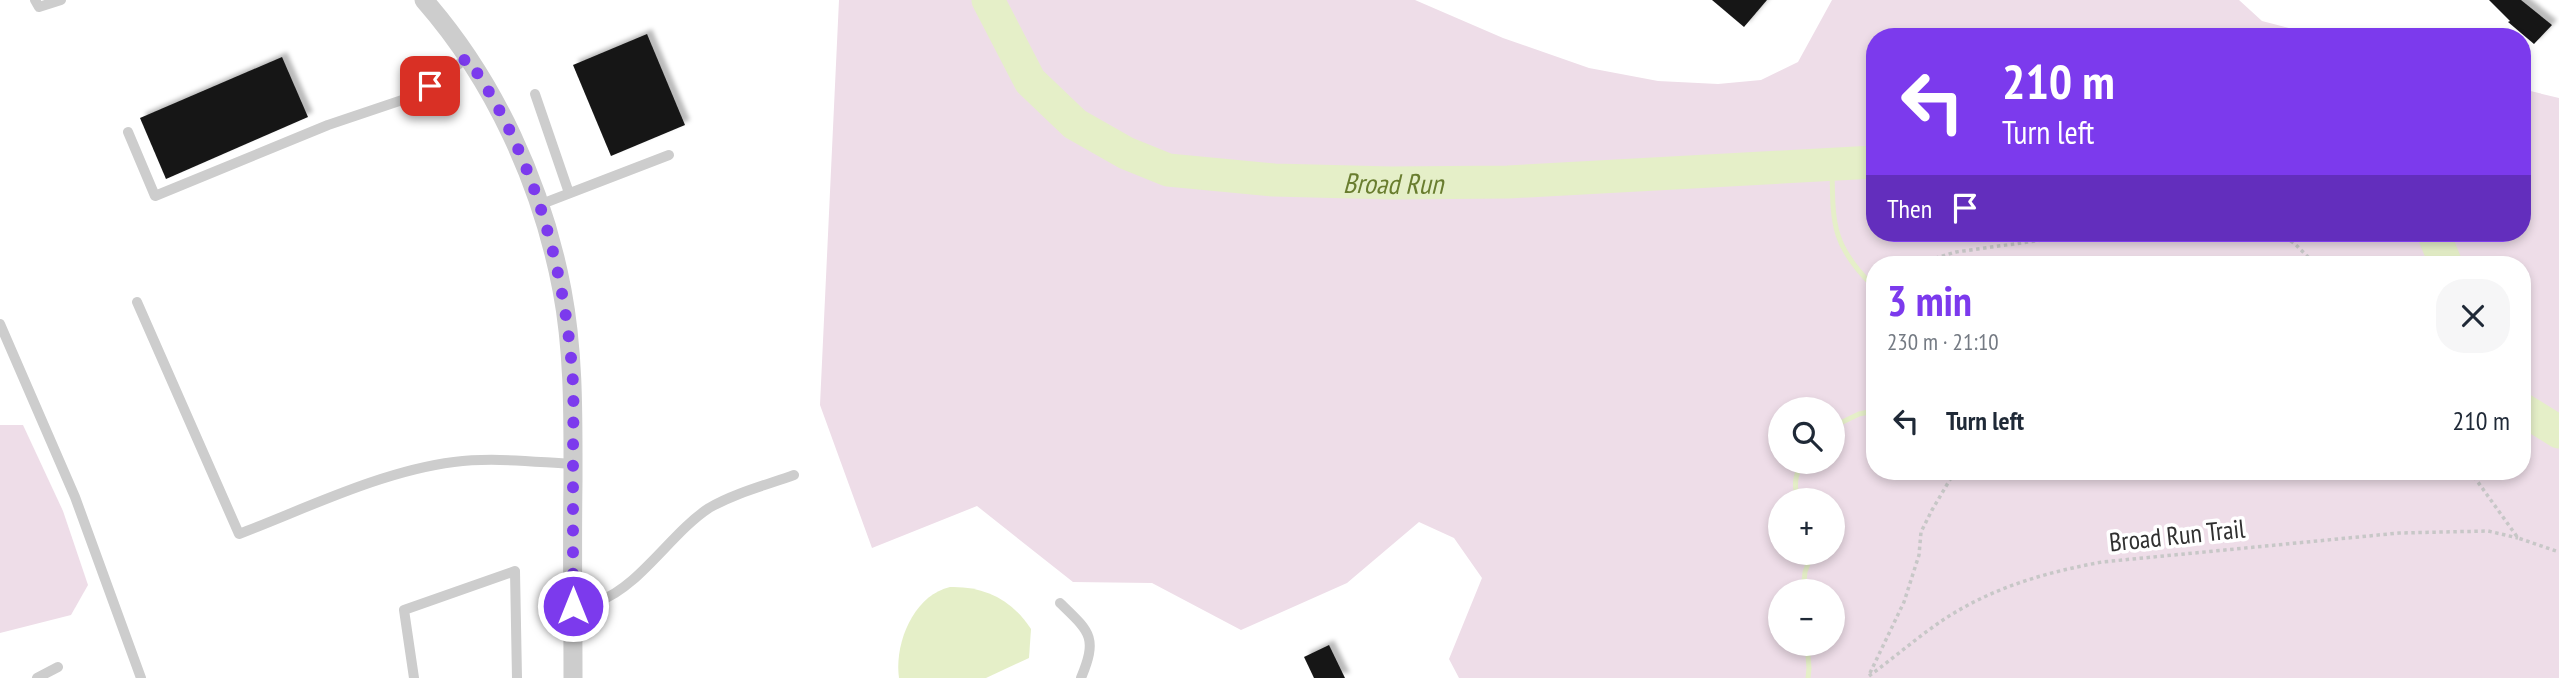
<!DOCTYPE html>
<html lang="en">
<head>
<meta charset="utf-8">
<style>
  :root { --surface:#fff; --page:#f6f6f7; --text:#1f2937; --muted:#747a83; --accent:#7c3aed }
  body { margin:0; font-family:"PT Sans Narrow",sans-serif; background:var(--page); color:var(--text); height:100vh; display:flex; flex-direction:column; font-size:26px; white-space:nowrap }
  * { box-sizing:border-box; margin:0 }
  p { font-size:23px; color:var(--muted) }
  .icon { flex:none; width:38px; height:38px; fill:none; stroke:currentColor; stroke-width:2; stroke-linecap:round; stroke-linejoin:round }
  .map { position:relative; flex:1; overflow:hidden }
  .panel { position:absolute; left:1866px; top:256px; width:665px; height:224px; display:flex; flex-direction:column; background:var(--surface); border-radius:28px; box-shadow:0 4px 10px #0003 }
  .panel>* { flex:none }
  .guide { position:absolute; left:1866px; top:28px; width:665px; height:214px; border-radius:28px; box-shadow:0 4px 10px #0003; background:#7c3aed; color:#fff; overflow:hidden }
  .controls { position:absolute; left:1768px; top:397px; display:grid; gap:14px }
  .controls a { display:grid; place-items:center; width:77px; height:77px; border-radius:50%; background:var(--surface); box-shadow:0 4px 10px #0003; font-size:35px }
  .pin { position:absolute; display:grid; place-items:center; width:60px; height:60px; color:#fff; margin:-30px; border-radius:14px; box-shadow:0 4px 10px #0006 }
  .me { position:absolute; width:77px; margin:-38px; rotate:0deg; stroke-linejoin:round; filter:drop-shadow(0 0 5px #0008) }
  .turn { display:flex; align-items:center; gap:24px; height:147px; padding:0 21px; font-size:32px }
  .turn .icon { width:91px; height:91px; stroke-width:2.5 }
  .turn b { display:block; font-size:49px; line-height:60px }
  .then { display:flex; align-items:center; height:66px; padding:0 21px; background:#0003; gap:14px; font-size:26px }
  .round { display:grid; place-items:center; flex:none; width:74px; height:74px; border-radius:28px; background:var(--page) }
  .summary { display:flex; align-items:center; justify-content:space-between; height:119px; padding:0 21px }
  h1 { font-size:42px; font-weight:700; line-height:52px; color:var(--accent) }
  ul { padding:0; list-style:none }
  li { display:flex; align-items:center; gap:21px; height:91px; padding:0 21px }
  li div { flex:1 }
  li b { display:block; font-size:26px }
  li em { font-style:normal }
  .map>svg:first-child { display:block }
  .green { fill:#eedde8; fill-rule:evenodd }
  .water { fill:#e5efc8 }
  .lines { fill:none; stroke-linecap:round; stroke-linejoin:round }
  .stream { stroke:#e5efc8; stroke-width:5 }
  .river { stroke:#e5efc8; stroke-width:33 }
  .building { fill:#171717; filter:url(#shadow) }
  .path { stroke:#c7c7c7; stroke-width:3.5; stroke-dasharray:3.5 3.5; stroke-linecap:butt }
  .service { stroke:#cdcdcd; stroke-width:10 }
  .minor { stroke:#cdcdcd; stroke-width:19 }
  .route { stroke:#7c3aed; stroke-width:12; stroke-dasharray:0 21.6 }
  .labels { text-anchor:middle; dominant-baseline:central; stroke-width:7; stroke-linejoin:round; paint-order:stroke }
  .street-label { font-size:26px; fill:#303030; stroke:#fff }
  .water-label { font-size:28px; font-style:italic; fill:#697d2f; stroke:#fff }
</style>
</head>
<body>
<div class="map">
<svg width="2559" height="678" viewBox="0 0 2559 678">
  <defs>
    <filter id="shadow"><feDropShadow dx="5" dy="-5" stdDeviation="2" flood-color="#0004"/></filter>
  </defs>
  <rect width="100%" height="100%" fill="#fff"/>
  <g class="green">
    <path d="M839,0H1415L1503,38L1589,68L1658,81L1718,84L1761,80L1798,62L1832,0H2239L2262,21L2323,37H1874V233H2522V89L2559,98V678H1459L1449,659L1482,578L1454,538L1419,522L1347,583L1241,630L1152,583L1073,582L977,506L872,548L820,405ZM1874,264H2522V471H1874ZM1780,410H1832V462H1780ZM1780,500H1832V553H1780ZM1780,592H1832V644H1780Z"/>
    <polygon points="0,425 23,425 63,511 88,585 71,615 0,633"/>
  </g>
  <path class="water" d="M950,587C985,586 1012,600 1031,629L1029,658L986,678H899C894,643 914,595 950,587Z"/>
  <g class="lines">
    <g class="stream">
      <path d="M1832,164C1833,222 1830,244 1874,287"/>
      <polyline points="1832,427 1859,414 1874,411"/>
      <path d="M1799,500C1793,487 1795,474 1803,462"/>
      <polyline points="1803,592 1805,572 1812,553"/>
      <polyline points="1807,644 1809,668 1808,678"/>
    </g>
    <g class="river">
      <path id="s1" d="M988,0L1030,81L1075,124L1126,153L1168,170L1274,180L1391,183L1508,182L1874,162"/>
      <polyline points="2433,233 2446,264"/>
      <polyline points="2522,409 2559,432"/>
    </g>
  </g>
  <g class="building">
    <polygon points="1712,0 1767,0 1744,27"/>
    <polygon points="2489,0 2521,0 2552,25 2534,44 2508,22 2510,21"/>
    <polygon points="647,34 685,125 611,156 573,65"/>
    <polygon points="282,57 308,117 166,179 140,118"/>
    <polygon points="1329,645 1345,678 1314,678 1304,657"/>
  </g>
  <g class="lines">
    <g class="path">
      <polyline points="2279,233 2295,244 2315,264"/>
      <polyline points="1915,264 1956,252 2093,233"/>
      <polyline points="2470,471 2518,538 2559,552"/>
      <polyline points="1870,673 1904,602 1919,555 1921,532 1932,510 1955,471"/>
      <path d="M1869,676C1895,657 1920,635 1946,618C1994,587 2047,572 2102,562L2399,533L2488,531L2518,538"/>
    </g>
    <g class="service">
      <polyline points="35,0 39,7 61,0"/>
      <polyline points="535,94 569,193"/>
      <polyline points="128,132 155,196 328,125 417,95 467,58"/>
      <polyline points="539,205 669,155"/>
      <path d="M137,302L239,534C307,508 382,471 454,462C493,457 534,462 573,464"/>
      <polyline points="0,324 75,497 141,678"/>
      <path d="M1060,603C1090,632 1098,637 1081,678"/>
      <path d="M573,606C581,605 591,604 599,601C639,587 672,532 709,508C735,493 766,485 794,475"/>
      <polyline points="37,678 58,667"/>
      <polyline points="414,678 404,610 515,571 517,678"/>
    </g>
    <path class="minor" d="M424,0C495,81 542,185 562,290C574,353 573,417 573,481C572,547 573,612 573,678"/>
  </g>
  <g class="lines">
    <path class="route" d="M430,86L467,58C533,151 566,270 573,383C574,408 573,433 573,457C573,507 573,557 573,606"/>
  </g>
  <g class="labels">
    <g class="street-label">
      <text transform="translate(2177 535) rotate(-6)">Broad Run Trail</text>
    </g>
    <g class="water-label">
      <text stroke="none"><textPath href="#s1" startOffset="483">Broad Run</textPath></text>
    </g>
  </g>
</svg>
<div class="controls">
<a><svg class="icon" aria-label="search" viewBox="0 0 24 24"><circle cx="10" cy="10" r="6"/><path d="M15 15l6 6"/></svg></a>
<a>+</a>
<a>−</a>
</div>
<div class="pin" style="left:430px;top:86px;background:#d93025"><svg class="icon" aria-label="arrive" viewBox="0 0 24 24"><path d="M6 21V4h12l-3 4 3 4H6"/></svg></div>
<svg class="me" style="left:573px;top:606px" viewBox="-20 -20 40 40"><circle r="17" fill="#7c3aed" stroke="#fff" stroke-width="3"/><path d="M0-11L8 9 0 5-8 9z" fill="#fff"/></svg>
<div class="guide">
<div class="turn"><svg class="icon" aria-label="left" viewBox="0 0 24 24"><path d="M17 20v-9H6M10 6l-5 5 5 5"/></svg><div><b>210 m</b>Turn left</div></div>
<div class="then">Then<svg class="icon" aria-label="arrive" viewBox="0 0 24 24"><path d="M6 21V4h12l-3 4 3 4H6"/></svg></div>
</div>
<section class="panel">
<div class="summary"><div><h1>3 min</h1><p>230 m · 21:10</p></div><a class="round"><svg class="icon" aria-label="close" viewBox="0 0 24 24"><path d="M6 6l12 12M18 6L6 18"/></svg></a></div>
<ul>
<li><svg class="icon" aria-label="left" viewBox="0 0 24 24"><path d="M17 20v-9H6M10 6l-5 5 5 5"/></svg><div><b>Turn left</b></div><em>210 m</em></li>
</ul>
</section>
</div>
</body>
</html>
